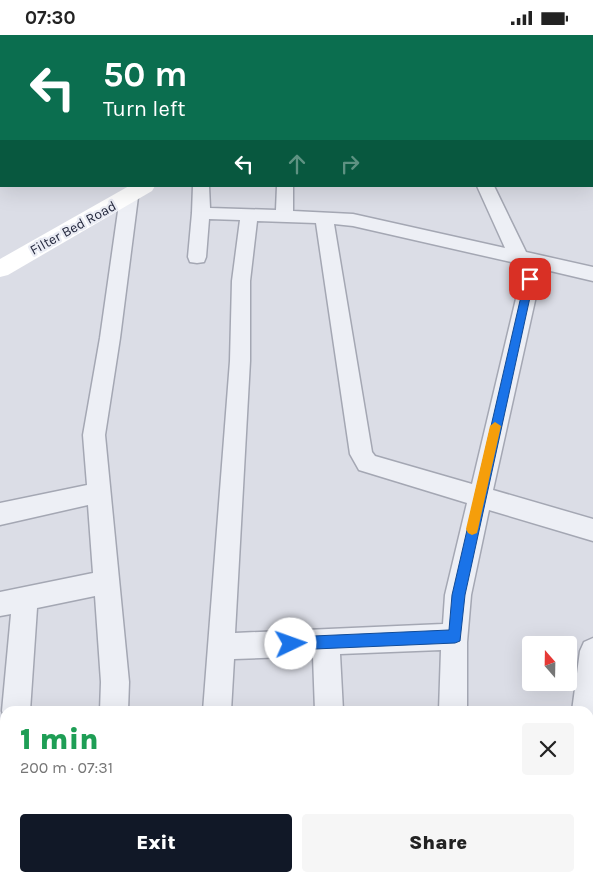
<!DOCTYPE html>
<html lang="en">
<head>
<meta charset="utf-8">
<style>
  :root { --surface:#fff; --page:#f6f6f6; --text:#222; --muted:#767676; --accent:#111827 }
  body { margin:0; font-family:Karla,sans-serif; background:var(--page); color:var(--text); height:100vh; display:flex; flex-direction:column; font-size:19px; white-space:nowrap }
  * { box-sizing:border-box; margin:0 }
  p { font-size:16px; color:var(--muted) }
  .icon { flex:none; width:28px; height:28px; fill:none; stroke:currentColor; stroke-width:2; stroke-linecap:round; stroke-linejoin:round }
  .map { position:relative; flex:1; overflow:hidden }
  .sheet { position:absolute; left:0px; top:671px; width:594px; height:176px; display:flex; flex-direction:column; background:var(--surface); border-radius:15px 15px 0 0; box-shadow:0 5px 20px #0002 }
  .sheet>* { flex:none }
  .banner { position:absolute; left:0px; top:0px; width:594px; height:152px; box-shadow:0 5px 20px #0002; background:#0b6e4f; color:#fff; overflow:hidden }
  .needle { width:32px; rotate:340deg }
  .fabs { position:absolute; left:522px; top:601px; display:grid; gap:10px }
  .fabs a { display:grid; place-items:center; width:55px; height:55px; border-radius:5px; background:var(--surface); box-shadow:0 5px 20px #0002; font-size:25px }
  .pin { position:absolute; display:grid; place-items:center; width:42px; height:42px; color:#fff; margin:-21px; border-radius:10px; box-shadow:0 2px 8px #0006 }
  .me { position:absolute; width:55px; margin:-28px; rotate:87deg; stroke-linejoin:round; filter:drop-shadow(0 0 4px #0008) }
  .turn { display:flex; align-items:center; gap:18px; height:105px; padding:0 20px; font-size:22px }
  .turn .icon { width:65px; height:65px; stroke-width:2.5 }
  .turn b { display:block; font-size:35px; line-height:42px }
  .lanes { display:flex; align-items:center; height:48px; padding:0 20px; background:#0003; justify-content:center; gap:25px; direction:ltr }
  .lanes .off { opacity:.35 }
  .round { display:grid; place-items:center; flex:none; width:52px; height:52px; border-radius:5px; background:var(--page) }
  .head { display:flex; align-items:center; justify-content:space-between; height:85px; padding:0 20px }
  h1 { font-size:30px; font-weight:800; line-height:38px; color:#1e9e55 }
  .action { display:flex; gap:10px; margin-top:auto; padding:10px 20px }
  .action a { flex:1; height:58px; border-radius:5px; background:var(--accent); color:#fff; font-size:20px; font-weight:800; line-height:58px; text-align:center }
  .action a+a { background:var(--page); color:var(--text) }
  .status { display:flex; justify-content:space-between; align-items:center; height:35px; padding:0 25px; background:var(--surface); direction:ltr }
  .status svg { height:14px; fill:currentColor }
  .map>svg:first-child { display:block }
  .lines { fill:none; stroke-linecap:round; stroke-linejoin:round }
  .street-casing { stroke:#a4a7b3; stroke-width:3 }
  .street { fill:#edeff5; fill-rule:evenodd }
  .secondary { fill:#fff; fill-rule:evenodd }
  .route { fill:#1a73e8; stroke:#114b97 }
  .slow { fill:#f59e0b }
  .labels { text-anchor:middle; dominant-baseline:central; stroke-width:4.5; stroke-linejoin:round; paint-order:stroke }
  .far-street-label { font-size:14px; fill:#24283d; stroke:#eaecf4 }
</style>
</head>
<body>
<div class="status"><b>07:30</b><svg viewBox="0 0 49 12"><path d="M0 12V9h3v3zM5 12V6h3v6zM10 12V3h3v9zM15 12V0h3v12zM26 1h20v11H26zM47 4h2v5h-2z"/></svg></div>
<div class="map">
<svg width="593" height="847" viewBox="0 0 593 847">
  <rect width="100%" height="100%" fill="#dbdde6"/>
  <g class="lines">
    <g class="street-casing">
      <g id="street">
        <polygon points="68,0 113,0 67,1"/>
        <polygon points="257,0 271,0 272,1 258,1"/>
        <rect x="0" y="42" width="1" height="8"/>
        <rect x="0" y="139" width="1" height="10"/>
        <path d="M193,151H209L210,173L276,175L277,151H293V176L353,179L505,213L477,151H494L526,217L593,232V246L542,234L493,455L593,484V506L489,475L471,560L467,607V676H439L441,615L340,619L343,676H315L313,621L234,624L231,676H203L230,326L232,246L240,185L209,184L206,222L204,227L197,228L190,227L188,222L192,178ZM257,186L316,188L350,419L359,435L467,468L445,560L443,589L235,598L250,326V246ZM334,189L353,191L524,230L472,449L375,421L372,417Z"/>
        <polygon points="129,156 135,158 138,162 120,303 105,400 129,647 128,676 100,676 101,647 95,561 37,573 30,676 5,676 5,683 2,676 11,579 0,581 0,557 93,538 88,470 0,490 0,468 87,450 83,400 100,303 120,162 123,158"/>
        <polygon points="593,603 593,687 589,689 589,676 572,676 580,616 584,607"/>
        <rect x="589" y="760" width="4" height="30"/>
        <polygon points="5,799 5,842 18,842 18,847 0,847 0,801"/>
        <polygon points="93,842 125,842 125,847 126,842 187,842 185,847 93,847"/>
        <polygon points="191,842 222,842 223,847 191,847"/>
        <polygon points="550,842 581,842 581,847 549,847"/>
      </g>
    </g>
    <use href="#street" class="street"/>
    <g class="secondary">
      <rect x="592" y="66" width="1" height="12"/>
      <polygon points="129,151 155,151 152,156 8,240 0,242 0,224"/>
    </g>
  </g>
  <polygon class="route" points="530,241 534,244 465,560 460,606 455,608 291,615 286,614 284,609 286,604 291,602 449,595 452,560 525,244"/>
  <polygon class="slow" points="495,387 501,391 478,494 477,498 472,500 468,498 466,494 490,391"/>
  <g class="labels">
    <g class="far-street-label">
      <text transform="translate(73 193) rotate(-29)">Filter Bed Road</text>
    </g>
  </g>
</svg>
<div class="fabs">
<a><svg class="needle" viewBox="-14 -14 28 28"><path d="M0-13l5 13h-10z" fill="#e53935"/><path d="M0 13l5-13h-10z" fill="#767676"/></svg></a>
</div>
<div class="pin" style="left:530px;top:244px;background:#d93025"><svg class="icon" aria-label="arrive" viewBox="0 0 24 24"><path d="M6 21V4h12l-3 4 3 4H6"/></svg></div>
<svg class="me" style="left:291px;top:609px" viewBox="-20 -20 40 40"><circle r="19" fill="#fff"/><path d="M0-13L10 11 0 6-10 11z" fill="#1a73e8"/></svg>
<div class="banner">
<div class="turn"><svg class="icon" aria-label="left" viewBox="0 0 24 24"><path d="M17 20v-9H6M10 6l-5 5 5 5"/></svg><div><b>50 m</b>Turn left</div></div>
<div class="lanes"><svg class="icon" aria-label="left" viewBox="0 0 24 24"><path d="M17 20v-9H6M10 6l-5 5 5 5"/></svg><svg class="icon off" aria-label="ahead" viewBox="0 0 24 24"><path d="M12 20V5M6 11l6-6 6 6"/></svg><svg class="icon off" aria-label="right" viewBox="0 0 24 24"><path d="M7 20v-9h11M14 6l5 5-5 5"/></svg></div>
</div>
<section class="sheet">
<div class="head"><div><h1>1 min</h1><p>200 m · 07:31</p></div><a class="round"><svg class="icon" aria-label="close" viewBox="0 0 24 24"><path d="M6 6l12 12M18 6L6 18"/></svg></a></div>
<div class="action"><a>Exit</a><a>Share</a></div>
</section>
</div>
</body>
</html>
